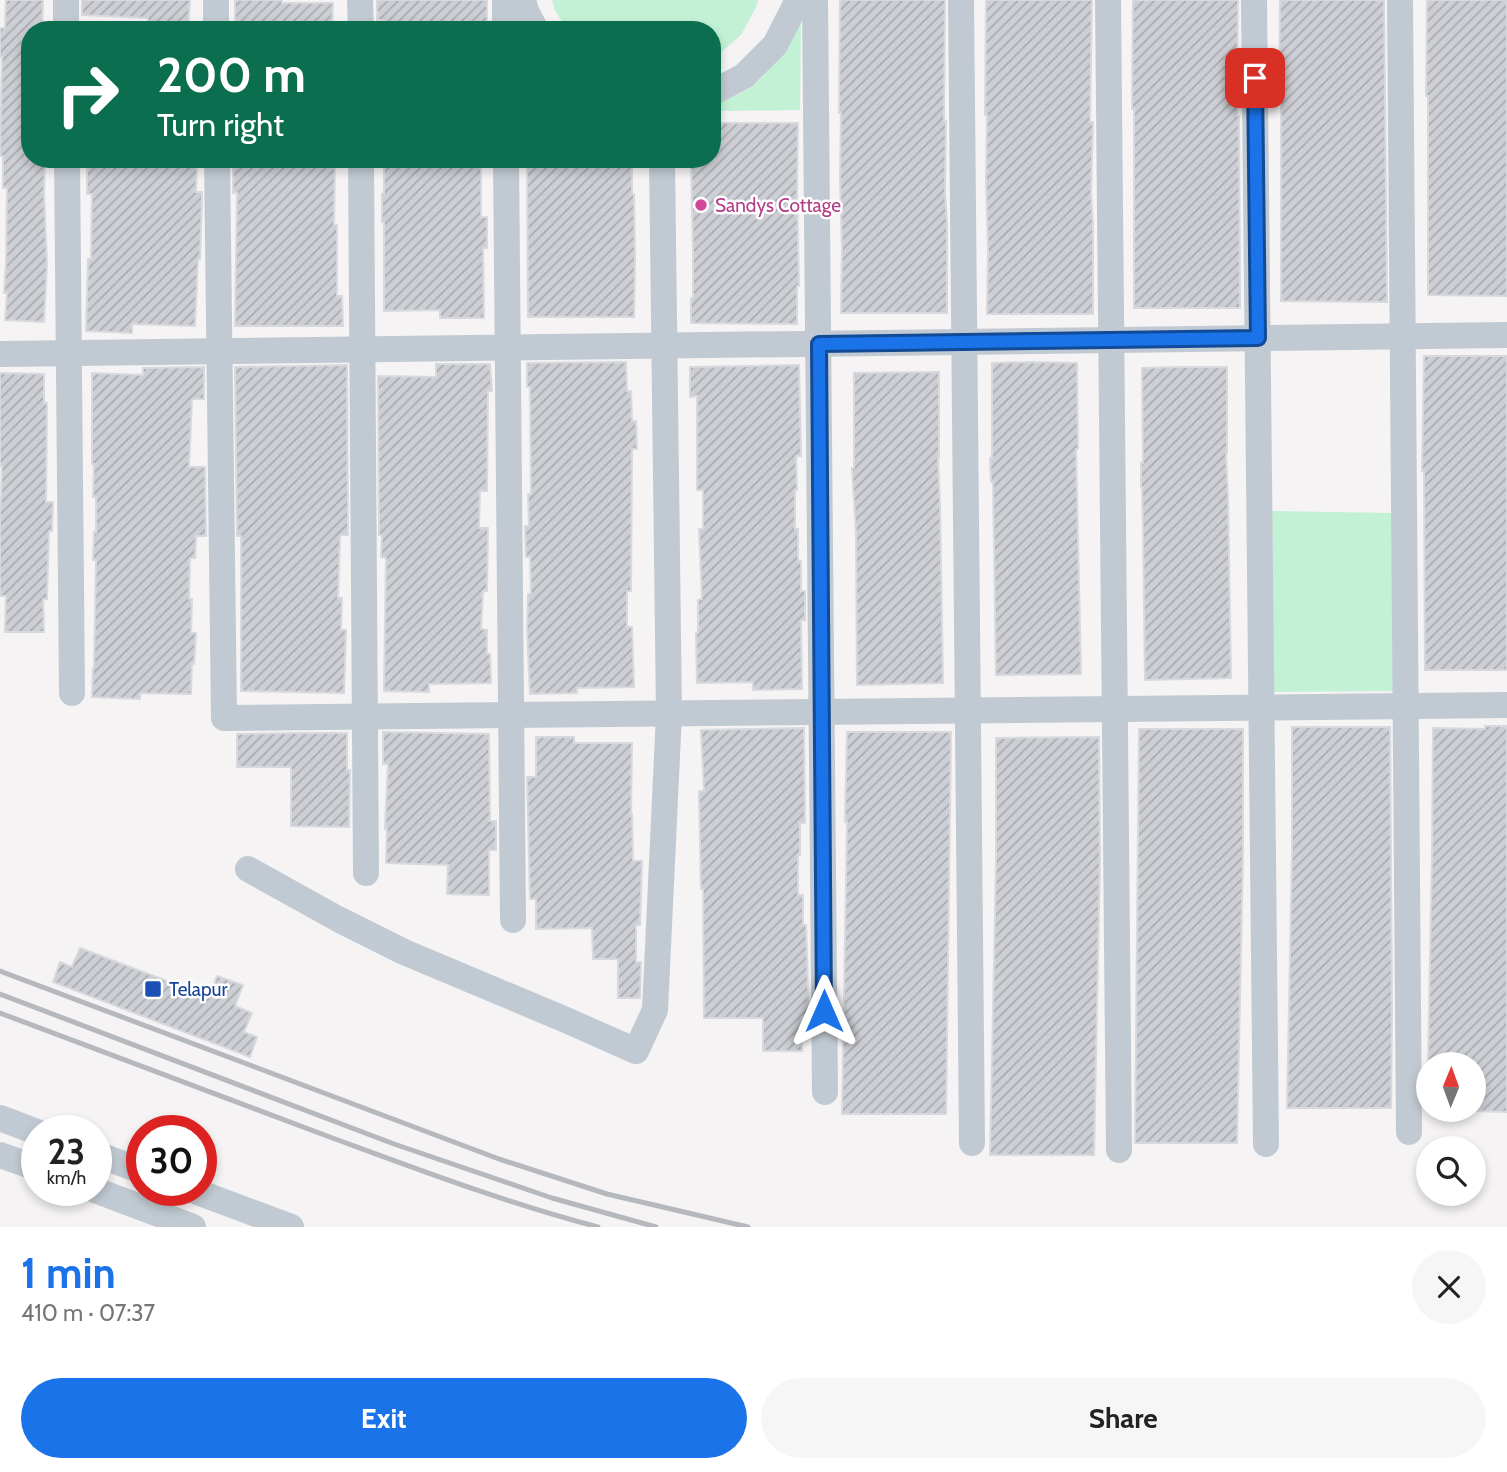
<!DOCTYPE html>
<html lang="en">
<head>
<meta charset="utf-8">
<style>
  :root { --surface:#fff; --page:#f6f6f6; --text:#222; --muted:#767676; --accent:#1a73e8 }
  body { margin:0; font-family:Cabin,sans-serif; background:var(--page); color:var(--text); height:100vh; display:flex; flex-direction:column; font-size:26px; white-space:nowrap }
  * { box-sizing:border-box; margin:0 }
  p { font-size:23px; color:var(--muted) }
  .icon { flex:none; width:38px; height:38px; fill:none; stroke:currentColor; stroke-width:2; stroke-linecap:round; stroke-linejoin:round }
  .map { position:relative; height:1227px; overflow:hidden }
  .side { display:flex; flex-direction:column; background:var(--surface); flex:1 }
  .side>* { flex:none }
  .guide { position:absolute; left:21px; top:21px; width:700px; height:147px; border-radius:28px; box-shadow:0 4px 10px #0003; background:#0b6e4f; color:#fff; overflow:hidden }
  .needle { width:46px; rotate:1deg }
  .fabs { position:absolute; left:1416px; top:1052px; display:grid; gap:14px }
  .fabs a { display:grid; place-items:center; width:70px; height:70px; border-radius:50%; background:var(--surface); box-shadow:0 4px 10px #0003; font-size:35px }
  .speed { position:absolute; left:21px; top:1115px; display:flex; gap:14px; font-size:35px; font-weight:700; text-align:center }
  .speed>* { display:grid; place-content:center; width:91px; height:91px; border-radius:50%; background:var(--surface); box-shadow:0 4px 10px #0003; line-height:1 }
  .speed small { font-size:18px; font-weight:400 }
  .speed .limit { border:10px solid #d22; background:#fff; color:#111 }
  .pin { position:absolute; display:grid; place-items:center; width:60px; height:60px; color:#fff; margin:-30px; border-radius:14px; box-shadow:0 4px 10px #0006 }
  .me { position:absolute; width:77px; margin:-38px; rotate:0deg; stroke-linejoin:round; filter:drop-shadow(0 0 5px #0008) }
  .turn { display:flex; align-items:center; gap:24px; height:147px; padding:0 21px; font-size:32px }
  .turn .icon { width:91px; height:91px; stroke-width:2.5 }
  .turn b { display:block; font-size:49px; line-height:60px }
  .round { display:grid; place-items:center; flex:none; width:74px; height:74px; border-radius:37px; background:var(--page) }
  .overview { display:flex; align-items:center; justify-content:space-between; height:119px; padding:0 21px }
  h1 { font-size:42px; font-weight:700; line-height:52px; color:var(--accent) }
  .cta { display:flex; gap:14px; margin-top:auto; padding:14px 21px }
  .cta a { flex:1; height:80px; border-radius:42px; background:var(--accent); color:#fff; font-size:28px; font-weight:700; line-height:80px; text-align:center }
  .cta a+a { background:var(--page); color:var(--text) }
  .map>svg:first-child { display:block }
  .green { fill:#c3f1d5 }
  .building { fill:url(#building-hatch); stroke:#d7d9de; stroke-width:2 }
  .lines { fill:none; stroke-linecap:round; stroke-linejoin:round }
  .minor { stroke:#c1cad2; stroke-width:26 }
  .rail { stroke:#b5b8bd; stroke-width:5 }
  .route-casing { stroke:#114b97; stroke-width:18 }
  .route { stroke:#1a73e8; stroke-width:12 }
  .hotel-dot { fill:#d1479c; stroke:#fff; stroke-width:2.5 }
  .transit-dot { fill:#1a4fb4; stroke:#fff; stroke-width:2.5 }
  .labels { text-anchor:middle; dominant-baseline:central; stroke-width:5; stroke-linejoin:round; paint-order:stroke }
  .hotel-label { font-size:19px; fill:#b23c85; stroke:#fff; text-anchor:start }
  .transit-label { font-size:19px; fill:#164399; stroke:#fff; text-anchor:start }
</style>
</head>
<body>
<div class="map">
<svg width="1507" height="1227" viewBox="0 0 1507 1227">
  <defs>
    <pattern id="building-hatch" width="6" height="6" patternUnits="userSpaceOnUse" patternTransform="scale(1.75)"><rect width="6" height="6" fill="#cdcfd5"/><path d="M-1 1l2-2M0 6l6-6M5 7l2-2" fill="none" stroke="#a8abb0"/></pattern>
  </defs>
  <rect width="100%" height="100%" fill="#f5f3f3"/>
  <g class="green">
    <polygon points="552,0 758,0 757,5 741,35 712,60 712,30 567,30 555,10"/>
    <path d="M801,19L800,110L712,111V105C727,99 745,93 757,82C775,66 788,40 801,19Z"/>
    <polygon points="1272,511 1392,513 1393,691 1273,692"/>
  </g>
  <g class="building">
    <polygon points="6,0 43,0 42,30 30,30 30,162 45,162 44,193 47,264 44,322 5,320 7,293 4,293 6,262 7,188 3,188 3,156 0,156 2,57 0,57 0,28 5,28"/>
    <polygon points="82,0 190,0 188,30 147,30 148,18 82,15"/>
    <polygon points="235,0 282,0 282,3 333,3 332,27 282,27 282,30 235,30"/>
    <polygon points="377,0 487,0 487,23 482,23 482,30 382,30 382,20 377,20"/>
    <polygon points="840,0 945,0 944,121 946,121 945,190 947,224 947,313 841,313 842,248 840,180 841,113 839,113"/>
    <polygon points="986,0 1092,0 1090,122 1093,122 1091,192 1093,225 1093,314 987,314 988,250 986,181 987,115 985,115"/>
    <polygon points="1133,0 1238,0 1237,116 1239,116 1240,308 1134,308 1134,109 1132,109"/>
    <polygon points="1280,0 1384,0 1387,302 1281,301 1281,102 1279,102"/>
    <polygon points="1427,0 1507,0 1507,296 1428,295 1428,96 1426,96"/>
    <polygon points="712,123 798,123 797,193 799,286 797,286 797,324 691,323 691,298 693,298 693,251 691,159 712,159"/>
    <polygon points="87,159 197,162 196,192 202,192 202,199 200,259 198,259 195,326 132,324 132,333 86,331 88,259 91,259 92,194 87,194"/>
    <polygon points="384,159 481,159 481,217 487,217 487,248 483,248 484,318 440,318 440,310 384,311 384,222 382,222 382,194 384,194"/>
    <polygon points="527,159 574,159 574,163 632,163 632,194 634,194 635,262 634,317 528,317"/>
    <polygon points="295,162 335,162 334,225 337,225 337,296 342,296 343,326 235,326 237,193 233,193 233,166 295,166"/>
    <polygon points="1424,356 1507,356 1507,670 1425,670 1424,471 1422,471"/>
    <polygon points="626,362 627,391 631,391 632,421 636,421 637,449 632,449 631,591 627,591 627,627 632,627 634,687 577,688 577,693 530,694 527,628 528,594 531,594 530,557 526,557 525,526 529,526 528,494 531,494 530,387 527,387 527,363"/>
    <polygon points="1031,362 1077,363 1078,449 1076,449 1081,674 996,675 993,482 991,482 990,458 992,458 992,363"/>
    <polygon points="436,364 490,364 492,391 488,391 487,491 480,491 479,528 488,528 487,591 483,591 481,629 487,630 487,654 490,654 491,683 429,684 429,692 384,691 386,558 381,557 382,535 379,535 378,376 436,377"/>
    <polygon points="347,365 348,535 340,535 338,598 342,598 341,630 346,630 344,693 241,691 241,536 237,536 235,367"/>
    <polygon points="799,365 801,456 796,456 797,490 795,490 795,529 798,529 798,561 801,561 801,591 805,591 805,620 801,620 802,689 753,690 753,682 697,683 696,633 698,633 698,600 702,599 699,529 703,529 703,490 697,490 697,396 690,397 690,367"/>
    <polygon points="204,367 204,399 192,399 189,467 205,467 206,536 196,536 195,558 190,558 189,599 192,599 191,633 196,633 194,664 192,663 191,694 140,693 140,699 92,697 93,668 94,668 96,560 93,560 94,532 96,533 96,497 93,497 94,464 92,464 92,373 143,375 143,368"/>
    <polygon points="1180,367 1227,367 1227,453 1226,453 1228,498 1231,678 1145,680 1143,528 1142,487 1141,487 1141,463 1143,463 1142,368"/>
    <polygon points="939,372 939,458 938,458 940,503 943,683 857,685 856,533 852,468 854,468 854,373"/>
    <polygon points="0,373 44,374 44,403 47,403 46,502 53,502 52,531 49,531 47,599 43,599 44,632 5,632 6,596 0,596 0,501 1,502 2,466 0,466"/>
    <polygon points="1485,726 1507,726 1507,1112 1474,1111 1474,1064 1428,1064 1432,856 1433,728 1485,729"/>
    <polygon points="1292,727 1390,727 1392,1012 1391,1108 1287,1108 1292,854"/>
    <polygon points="804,728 805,823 800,823 800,855 798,855 798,895 803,895 803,925 806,925 809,1017 802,1017 802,1051 763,1051 763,1018 704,1018 703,889 701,889 699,791 704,791 701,730"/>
    <polygon points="1139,729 1243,729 1243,851 1237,1143 1135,1143"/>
    <polygon points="383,732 489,734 490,821 496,821 496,850 489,850 489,895 447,894 448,865 386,863 387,829 385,829 388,764 383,764"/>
    <polygon points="847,732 951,732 946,1114 842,1114 847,822 845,822"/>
    <polygon points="296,733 347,733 347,770 350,770 349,827 291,826 291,767 237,767 237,734"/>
    <polygon points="536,737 574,737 574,743 632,743 631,814 632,814 633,861 642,861 640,925 636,925 636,962 641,962 640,998 618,998 618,959 593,959 592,928 536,929 536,899 530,899 527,777 536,777"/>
    <polygon points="1099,737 1100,859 1094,1155 990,1155 996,866 996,738"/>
    <polygon points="80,948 209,997 217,976 243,985 235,1006 252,1013 244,1032 257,1037 250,1057 53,982 60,962 72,967"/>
  </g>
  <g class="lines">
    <g class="minor">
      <polyline points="66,0 66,30"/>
      <polyline points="216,0 216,30"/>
      <polyline points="360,0 361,30"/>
      <polyline points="505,0 505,30"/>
      <polyline points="523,0 526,11 536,30"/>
      <polyline points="815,0 825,1092"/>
      <polyline points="961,0 972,1143"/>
      <polyline points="1108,0 1119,1150"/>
      <polyline points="1254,0 1266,1144"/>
      <polyline points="1400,0 1409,1132"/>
      <polyline points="712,93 744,76 775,45 795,6 796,0"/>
      <polyline points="67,159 72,693"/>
      <polyline points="217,159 224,718 1507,705"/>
      <polyline points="361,159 366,873"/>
      <polyline points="506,159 513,920"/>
      <polyline points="0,354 1507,335"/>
      <polyline points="248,869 338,919 404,952 566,1020 636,1051 655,1010 669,714 662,159"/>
      <polyline points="0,1118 37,1132"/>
      <polyline points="96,1154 142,1171"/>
      <polyline points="0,1155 37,1168"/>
      <polyline points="95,1190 193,1227"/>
      <polyline points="192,1190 291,1227"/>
    </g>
    <g class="rail">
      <polyline points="0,971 499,1159 607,1194 748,1227"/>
      <polyline points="0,994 394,1144 552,1198 656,1227"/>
      <path d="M0,1013C109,1055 218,1096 327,1136C417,1169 506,1203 598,1227"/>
    </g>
  </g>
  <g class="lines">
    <g class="route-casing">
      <polyline id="route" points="824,1011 819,344 1258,338 1255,78"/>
    </g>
    <use href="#route" class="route"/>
  </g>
  <circle class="hotel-dot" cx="701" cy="205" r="7"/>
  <rect class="transit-dot" x="144" y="980" width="18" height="18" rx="3.5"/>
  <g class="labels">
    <g class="hotel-label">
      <text x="715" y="205">Sandys Cottage</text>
    </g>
    <g class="transit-label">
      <text x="169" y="989">Telapur</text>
    </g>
  </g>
</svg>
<div class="fabs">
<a><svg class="needle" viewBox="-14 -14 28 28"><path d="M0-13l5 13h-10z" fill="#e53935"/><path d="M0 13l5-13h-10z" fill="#767676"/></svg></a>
<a><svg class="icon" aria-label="search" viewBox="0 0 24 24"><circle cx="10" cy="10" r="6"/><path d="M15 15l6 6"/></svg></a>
</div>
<div class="speed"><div>23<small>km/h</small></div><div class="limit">30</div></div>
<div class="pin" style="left:1255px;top:78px;background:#d93025"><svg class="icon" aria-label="arrive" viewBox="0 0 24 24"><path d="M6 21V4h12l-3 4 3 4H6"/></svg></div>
<svg class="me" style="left:824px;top:1011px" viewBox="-20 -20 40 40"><path d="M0-17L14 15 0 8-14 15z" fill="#1a73e8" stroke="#fff" stroke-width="4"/></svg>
<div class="guide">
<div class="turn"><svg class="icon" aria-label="right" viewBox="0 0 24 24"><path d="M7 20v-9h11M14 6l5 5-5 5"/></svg><div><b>200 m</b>Turn right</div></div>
</div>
</div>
<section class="side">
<div class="overview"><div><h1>1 min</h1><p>410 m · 07:37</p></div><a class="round"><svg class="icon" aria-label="close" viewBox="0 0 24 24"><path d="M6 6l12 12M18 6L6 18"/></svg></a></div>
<div class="cta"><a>Exit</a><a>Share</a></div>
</section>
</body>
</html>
